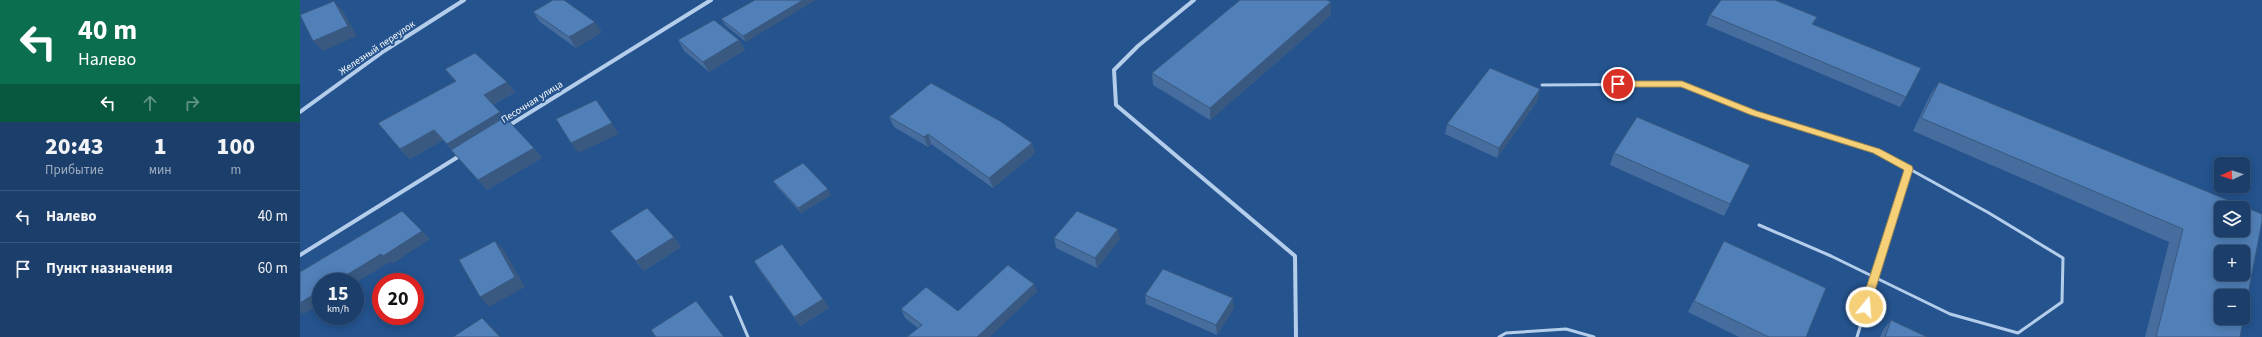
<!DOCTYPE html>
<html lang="ru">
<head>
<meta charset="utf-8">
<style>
  :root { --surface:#1b3e6a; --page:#284972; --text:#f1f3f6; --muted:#a0aec1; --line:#39577e }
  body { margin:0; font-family:"Source Sans 3",sans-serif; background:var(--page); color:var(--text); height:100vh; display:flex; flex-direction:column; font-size:15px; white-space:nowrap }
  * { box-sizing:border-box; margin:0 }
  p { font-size:13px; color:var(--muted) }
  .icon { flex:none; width:22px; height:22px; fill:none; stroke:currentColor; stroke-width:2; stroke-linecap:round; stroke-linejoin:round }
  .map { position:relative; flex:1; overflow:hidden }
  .sheet { display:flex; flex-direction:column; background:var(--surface); width:300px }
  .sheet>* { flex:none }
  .banner { background:#0b6e4f; color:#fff; overflow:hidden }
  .needle { width:26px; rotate:266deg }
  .tools { position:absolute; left:1914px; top:157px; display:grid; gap:8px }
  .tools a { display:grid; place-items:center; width:36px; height:36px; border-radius:6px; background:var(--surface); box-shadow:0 2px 10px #0003,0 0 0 1px var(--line); font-size:20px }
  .speed { position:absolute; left:12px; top:273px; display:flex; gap:8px; font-size:20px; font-weight:700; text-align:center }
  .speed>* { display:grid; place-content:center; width:52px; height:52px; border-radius:50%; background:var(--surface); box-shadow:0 2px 10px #0003,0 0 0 1px var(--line); line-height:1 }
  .speed small { font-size:10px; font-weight:400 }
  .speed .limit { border:6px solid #d22; background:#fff; color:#111 }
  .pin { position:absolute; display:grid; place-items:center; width:34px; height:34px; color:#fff; margin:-17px; border:2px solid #fff; border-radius:50%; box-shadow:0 1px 4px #0007 }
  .me { position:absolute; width:44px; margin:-22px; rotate:17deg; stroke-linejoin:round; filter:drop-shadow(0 0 3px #0008) }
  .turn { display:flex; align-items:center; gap:14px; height:84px; padding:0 12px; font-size:18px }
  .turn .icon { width:52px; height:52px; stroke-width:2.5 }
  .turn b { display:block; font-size:28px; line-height:34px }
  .lanes { display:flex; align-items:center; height:38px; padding:0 12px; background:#0003; justify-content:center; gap:20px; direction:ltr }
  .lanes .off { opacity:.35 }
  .eta { display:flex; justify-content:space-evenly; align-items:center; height:68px; text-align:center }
  .eta b { font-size:24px; font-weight:800; line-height:28px }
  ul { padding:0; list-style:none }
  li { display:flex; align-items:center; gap:12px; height:52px; padding:0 12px; border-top:1px solid var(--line) }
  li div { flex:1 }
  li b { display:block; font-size:15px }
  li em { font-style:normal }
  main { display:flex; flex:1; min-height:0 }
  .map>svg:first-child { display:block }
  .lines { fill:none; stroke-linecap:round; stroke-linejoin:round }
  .service { stroke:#b4cdeb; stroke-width:3 }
  .minor { stroke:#b4cdeb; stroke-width:4 }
  .wall { fill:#466d9d }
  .shaded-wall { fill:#395980 }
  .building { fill:#517fb7; stroke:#395980; fill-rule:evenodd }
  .route { fill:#f5d078; stroke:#9f874e }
  .labels { text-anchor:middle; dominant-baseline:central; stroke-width:4; stroke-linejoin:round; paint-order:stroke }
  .street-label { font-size:10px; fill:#fff; stroke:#24538e }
</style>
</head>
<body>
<main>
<section class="sheet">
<div class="banner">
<div class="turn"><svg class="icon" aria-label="left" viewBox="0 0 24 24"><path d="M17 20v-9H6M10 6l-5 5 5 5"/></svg><div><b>40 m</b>Налево</div></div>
<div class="lanes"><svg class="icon" aria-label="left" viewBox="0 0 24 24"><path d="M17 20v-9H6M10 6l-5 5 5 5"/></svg><svg class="icon off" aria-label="ahead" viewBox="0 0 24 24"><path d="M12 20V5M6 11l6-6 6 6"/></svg><svg class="icon off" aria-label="right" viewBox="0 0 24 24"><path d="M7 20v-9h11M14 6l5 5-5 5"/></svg></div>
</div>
<div class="eta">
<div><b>20:43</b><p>Прибытие</p></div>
<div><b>1</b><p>мин</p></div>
<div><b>100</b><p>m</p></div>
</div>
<ul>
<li><svg class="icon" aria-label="left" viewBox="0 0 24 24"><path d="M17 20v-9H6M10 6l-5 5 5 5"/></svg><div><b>Налево</b></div><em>40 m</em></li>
<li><svg class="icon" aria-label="arrive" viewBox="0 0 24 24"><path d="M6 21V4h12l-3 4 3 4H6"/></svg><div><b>Пункт назначения</b></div><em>60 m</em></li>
</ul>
</section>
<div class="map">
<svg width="1962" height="337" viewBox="0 0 1962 337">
  <rect width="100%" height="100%" fill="#24538e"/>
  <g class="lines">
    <g class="service">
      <polyline points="1242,85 1382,84 1454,113 1577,151 1689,213 1763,258 1762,302 1718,333 1650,314 1531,256 1459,225"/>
      <polyline points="431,297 448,337"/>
      <polyline points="1199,337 1206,333 1266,329 1294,337"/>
      <polyline points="1557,337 1609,169"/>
    </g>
    <g class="minor">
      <polyline points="894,0 838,46 814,70 816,105 995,256 996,337"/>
      <polyline points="0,112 84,51 164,0"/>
      <polyline points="208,126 411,0"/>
      <polyline points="0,255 161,155"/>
    </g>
  </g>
  <g class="wall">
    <polygon points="455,0 446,42 425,25 421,19"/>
    <polygon points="233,12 302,32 276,48 240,22"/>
    <polygon points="1031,15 910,120 853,85 852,73"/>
    <polygon points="1410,15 1517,17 1513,24 1606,97 1600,107 1406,25"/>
    <polygon points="378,40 439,40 445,50 409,72 384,51"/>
    <polygon points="145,69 207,82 215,92 193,105 204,117 234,148 242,158 187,190 143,140 110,159 100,149 155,81"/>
    <polygon points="1639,82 1962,214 1940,337 1845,337 1869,242 1613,131 1630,95"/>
    <polygon points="1238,100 1197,158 1145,134 1147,124"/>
    <polygon points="589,117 732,143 735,153 693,188 631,144 628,147 594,127"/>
    <polygon points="1314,153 1450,165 1424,216 1310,165"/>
    <polygon points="473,181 531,195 501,213 477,187"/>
    <polygon points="310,231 374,237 381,247 344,271"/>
    <polygon points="754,238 820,239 797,268 756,248"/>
    <polygon points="1424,241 1506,337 1439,337 1388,312"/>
    <polygon points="454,261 523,299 529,308 500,326 460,271"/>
    <polygon points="734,284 737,292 618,328 605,318 601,309 658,311"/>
    <polygon points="845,295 934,308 917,335 846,304"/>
    <polygon points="1591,320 1627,337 1580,337 1583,330"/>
  </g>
  <g class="shaded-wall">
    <polygon points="503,0 516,0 446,42 443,36"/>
    <polygon points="34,1 43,11 57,36 23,51 13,41"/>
    <polygon points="1031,2 1031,15 910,120 910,108"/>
    <polygon points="295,22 302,32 276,48 269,37"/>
    <polygon points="439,40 445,50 409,72 403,62"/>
    <polygon points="207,82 215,92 192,105 184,95"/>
    <polygon points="1240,89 1238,100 1197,158 1199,148"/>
    <polygon points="296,100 319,134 278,153 271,143"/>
    <polygon points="200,112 208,122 156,154 147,144"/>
    <polygon points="134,130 143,140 110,159 100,149"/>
    <polygon points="628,134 631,144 628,147 624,137"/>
    <polygon points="732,143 735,153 693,188 689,178"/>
    <polygon points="234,148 242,158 187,190 178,180"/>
    <polygon points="528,189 531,195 501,213 498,208"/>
    <polygon points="818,229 820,239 797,268 795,258"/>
    <polygon points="122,231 130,239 92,264 90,262 55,283 55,282 35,282 81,254"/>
    <polygon points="374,237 381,247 344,271 336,261"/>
    <polygon points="195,241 204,250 225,287 189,307 180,297"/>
    <polygon points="734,284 737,292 690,337 677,337"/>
    <polygon points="21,290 21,304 4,314 0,312 0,303"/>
    <polygon points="933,298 934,308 917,335 916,325"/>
    <polygon points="523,299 529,308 500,326 494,317"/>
    <polygon points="182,318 192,327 201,337 200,337"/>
  </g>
  <g class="building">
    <polygon points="253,0 264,0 295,22 269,37 233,12"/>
    <polygon points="455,0 503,0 443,36 421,19"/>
    <polygon points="940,0 1027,0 1031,2 910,108 852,73"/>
    <polygon points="1421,0 1475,0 1517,17 1512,24 1621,68 1606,97 1410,15"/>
    <polygon points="34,1 48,26 13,41 0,15"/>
    <polygon points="414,20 439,40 403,62 378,40"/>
    <polygon points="175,53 207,82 184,95 200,112 147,144 134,130 100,149 78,123 156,81 145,69"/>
    <polygon points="1190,68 1240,89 1199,148 1147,124"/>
    <path d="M1639,82L1962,214V221L1940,337H1856L1883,229L1621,118ZM1921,208H1943V230H1921ZM1921,252H1943V274H1921ZM1921,296H1943V318H1921Z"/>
    <polygon points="631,83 700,121 732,143 689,178 628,134 624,137 589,117"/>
    <polygon points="296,100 312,123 271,143 256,119"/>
    <polygon points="205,117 234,148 178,180 151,150"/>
    <polygon points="1337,117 1450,165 1430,204 1314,153"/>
    <polygon points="503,163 528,189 498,208 473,181"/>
    <polygon points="347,208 374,237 336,261 310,231"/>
    <polygon points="102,211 122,231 83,256 81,254 35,282 21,282 21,290 0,303 0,272"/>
    <polygon points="777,211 818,229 795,258 754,238"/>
    <polygon points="195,241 215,277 180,297 159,260"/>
    <polygon points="1424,241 1526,288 1506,337 1469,337 1394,301"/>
    <polygon points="482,244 523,299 494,317 454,261"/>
    <polygon points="708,265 734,284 677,337 607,337 622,325 601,309 626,287 658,311"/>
    <polygon points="863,269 933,298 916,325 845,295"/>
    <polygon points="396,301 424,337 356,337 351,330"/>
    <polygon points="182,318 200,337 153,337"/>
    <polygon points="1591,320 1627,337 1585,337"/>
  </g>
  <polygon class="route" points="1318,81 1382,81 1457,111 1580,149 1612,166 1613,169 1569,310 1566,311 1560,307 1604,170 1573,153 1451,115 1381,87 1318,87 1314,84"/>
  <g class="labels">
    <g class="street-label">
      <text transform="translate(77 48) rotate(-34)">Железный переулок</text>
      <text transform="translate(232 102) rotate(-32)">Песочная улица</text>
    </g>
  </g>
</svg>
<div class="tools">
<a><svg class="needle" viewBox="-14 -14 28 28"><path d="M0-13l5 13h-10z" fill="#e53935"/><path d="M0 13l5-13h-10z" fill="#a0aec1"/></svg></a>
<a><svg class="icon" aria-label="layers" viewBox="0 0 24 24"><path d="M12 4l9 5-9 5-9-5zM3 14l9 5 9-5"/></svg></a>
<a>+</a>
<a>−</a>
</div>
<div class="speed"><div>15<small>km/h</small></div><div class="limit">20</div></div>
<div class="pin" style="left:1318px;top:84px;background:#d93025"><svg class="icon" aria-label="arrive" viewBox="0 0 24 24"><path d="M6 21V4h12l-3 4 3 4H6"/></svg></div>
<svg class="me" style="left:1566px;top:307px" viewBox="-20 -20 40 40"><circle r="17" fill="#f5d078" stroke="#fff" stroke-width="3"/><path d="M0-11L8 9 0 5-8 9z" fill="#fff"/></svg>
</div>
</main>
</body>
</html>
